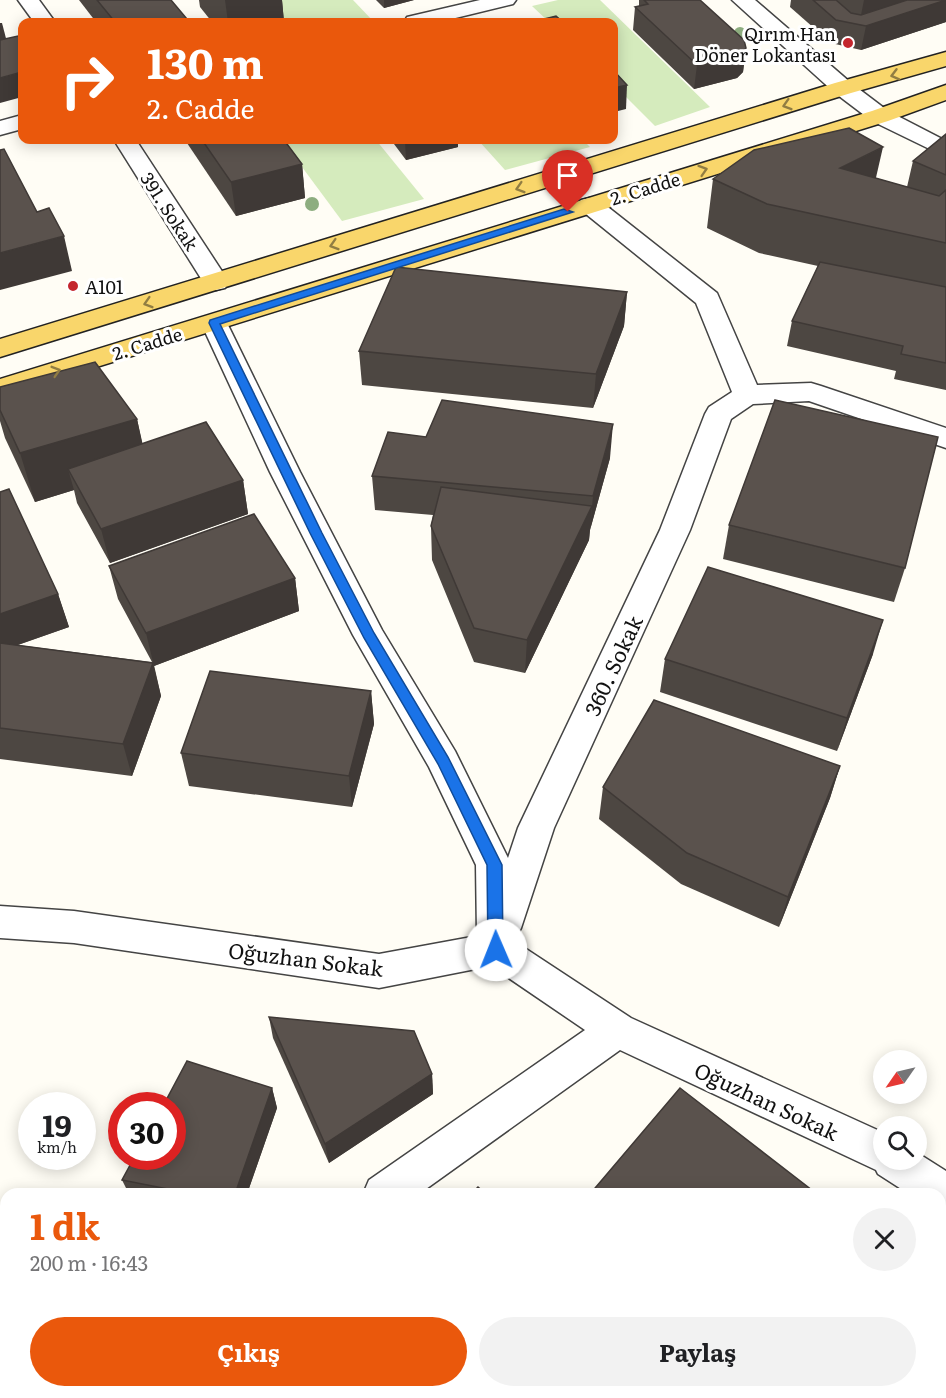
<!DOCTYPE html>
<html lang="tr">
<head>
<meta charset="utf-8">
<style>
  :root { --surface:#fff; --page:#f2f2f2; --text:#202124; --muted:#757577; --accent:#ea580c }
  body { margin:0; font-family:Literata,serif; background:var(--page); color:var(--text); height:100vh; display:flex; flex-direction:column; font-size:22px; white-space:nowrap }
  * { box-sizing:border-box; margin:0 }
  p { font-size:20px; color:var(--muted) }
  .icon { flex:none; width:33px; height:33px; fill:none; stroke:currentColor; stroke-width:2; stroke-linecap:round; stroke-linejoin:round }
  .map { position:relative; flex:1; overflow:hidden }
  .drawer { position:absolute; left:0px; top:1188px; width:946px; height:210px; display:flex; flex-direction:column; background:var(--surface); border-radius:18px 18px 0 0; box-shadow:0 3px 15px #0003 }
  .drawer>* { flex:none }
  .hud { position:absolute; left:18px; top:18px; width:600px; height:126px; border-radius:12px; box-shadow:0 3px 15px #0003; background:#ea580c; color:#fff; overflow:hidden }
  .needle { width:39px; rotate:236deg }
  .tools { position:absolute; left:873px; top:1050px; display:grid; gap:12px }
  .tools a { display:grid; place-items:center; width:54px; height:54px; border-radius:50%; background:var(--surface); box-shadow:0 3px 15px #0003; font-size:30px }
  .speed { position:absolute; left:18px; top:1092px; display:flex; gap:12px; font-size:30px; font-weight:700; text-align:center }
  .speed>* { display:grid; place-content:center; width:78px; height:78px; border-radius:50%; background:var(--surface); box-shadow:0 3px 15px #0003; line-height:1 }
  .speed small { font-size:15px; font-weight:400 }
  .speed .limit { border:9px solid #d22; background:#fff; color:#111 }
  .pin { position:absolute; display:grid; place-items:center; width:51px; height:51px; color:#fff; margin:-62px -26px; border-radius:50% 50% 50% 0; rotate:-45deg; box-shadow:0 0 6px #0007 }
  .pin .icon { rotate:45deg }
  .me { position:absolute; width:66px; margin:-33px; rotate:359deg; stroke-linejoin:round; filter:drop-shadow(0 0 4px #0008) }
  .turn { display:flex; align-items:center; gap:21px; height:126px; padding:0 30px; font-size:27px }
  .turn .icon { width:78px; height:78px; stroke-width:2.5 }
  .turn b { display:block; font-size:42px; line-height:51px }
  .round { display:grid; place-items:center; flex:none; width:63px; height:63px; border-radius:32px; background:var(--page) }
  .headline { display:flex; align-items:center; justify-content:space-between; height:102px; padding:0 30px }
  h1 { font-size:36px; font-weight:700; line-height:45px; color:var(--accent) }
  .button { display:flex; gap:12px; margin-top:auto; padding:12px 30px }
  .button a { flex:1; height:69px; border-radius:36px; background:var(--accent); color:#fff; font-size:24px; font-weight:700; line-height:69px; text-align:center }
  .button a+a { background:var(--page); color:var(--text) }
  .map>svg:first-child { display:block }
  .green { fill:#d5ebbd }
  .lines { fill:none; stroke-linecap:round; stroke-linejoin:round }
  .minor-casing { stroke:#444; stroke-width:3 }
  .primary-casing { stroke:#222; stroke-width:3 }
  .minor { fill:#fff; fill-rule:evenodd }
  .primary { fill:#f9d66b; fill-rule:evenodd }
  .tree { fill:#8dad7f }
  .wall { fill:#4d4742 }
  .shaded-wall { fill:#3f3936 }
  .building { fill:#5a524d; stroke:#3f3936; stroke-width:1.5 }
  .oneway { stroke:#917d42 }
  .route { fill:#1a73e8; stroke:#114b97; stroke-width:1.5 }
  .poi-dot { fill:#c4262e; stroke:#fff; stroke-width:2 }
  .labels { text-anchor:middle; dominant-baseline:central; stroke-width:6; stroke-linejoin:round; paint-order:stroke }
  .far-poi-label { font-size:18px; fill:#111; stroke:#fff; text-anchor:end }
  .far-street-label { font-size:18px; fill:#111; stroke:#fff }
  .street-label { font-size:21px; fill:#111; stroke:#fff }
</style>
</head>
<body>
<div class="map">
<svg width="946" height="1398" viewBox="0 0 946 1398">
  <rect width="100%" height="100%" fill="#fffdf5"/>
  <g class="green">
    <polygon points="264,0 353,0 373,21 284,22"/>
    <polygon points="558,0 600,0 710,107 655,126 614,85 614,22 549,22 532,6"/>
    <polygon points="282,140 376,140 424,199 342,221"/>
    <polygon points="478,140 583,140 590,147 505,170"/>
  </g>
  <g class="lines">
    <g class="minor-casing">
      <g id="minor">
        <polygon points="18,0 39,0 55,22 34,22"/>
        <polygon points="480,0 516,0 513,4 439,22 404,22 407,17"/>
        <polygon points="732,0 755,0 851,83 888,111 946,141 946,157 872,121 835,93"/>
        <polygon points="22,115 22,129 0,135 0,121"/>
        <polygon points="114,140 136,140 229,282 225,288 216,290 207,288"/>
        <polygon points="590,198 599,200 717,293 757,385 811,383 821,386 946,428 946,448 809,401 753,404 731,419 690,530 554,828 521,928 514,941 631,1018 884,1133 884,1160 916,1160 916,1152 946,1171 946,1214 940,1212 940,1194 909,1194 878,1174 876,1170 620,1050 419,1194 363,1194 369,1180 585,1030 491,966 379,988 74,943 0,938 0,906 74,911 379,954 477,936 476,865 429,767 353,635 270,472 201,323 205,317 214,315 223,317 227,323 300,472 382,630 455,751 508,858 518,828 660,530 705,414 709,407 732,392 696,303 581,210 578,205 581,200"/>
        <polygon points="90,1392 140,1392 138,1398 87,1398"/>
      </g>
    </g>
    <g class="primary-casing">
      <g id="primary">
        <polygon points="946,52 946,66 851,93 0,357 0,339 835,83"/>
        <polygon points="946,85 946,100 888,121 0,397 0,379 872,111"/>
      </g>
    </g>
    <use href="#minor" class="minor"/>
    <use href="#primary" class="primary"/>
  </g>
  <g class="tree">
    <circle cx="740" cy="33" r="6"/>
    <circle cx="312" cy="204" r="7"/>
  </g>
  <g class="wall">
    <polygon points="79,0 171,0 188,22 96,22"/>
    <polygon points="199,0 282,0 284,22 212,22 200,7"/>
    <polygon points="376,0 414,0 384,8"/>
    <polygon points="639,0 700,0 746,48 743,72 737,78 694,89 633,30 635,7 639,6"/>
    <polygon points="791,0 946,0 946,22 861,50 831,43 790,7"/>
    <polygon points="946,134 946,390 894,379 896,371 787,346 792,321 818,266 759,253 707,228 713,179 876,178 907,187 913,161"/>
    <polygon points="185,140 284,140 302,164 305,198 236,216"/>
    <polygon points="391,140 458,140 458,147 406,160"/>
    <polygon points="627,292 624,326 593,408 362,385 359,351"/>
    <polygon points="0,387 137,419 142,443 243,480 248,514 110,563 77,503 74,490 35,502 5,438 0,421"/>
    <polygon points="610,458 590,530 589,540 525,673 474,662 432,560 431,526 433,515 375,510 372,476"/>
    <polygon points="0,492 58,594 69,627 18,645 152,662 118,599 109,566 295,578 299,611 154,666 154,665 161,696 132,776 0,759"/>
    <polygon points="729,525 905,568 894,602 723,559"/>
    <polygon points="873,654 837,751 660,692 665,659"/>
    <polygon points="371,691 374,724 352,807 189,786 181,753"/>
    <polygon points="840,766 830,798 779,927 681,884 599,819 603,787"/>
    <polygon points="269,1017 432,1074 433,1094 329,1163 273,1038"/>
    <polygon points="272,1088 277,1108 247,1194 129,1194 122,1180"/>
    <polygon points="399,1392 716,1392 723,1398 405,1398"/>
    <polygon points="761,1392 887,1392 883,1398 769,1398"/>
  </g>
  <g class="shaded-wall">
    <polygon points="225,0 282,0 284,22 228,22"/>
    <polygon points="384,0 414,0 384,8"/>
    <polygon points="864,0 946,0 946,22 861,50 866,26 859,25"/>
    <polygon points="187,19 188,22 175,22"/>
    <polygon points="0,23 2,23 8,46 0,48"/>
    <polygon points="746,48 743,72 737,78 694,89 697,65"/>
    <polygon points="22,72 22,97 0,103 0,78"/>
    <polygon points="627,85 626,109 614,112 614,88"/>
    <polygon points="405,140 458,140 458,147 406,160"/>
    <polygon points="883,147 872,195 840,168"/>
    <polygon points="302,164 305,198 236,216 231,182"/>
    <polygon points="64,236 72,271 0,290 0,253"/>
    <polygon points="627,292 624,326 593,408 596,374"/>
    <polygon points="137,419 148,468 68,469 74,490 35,502 20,453"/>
    <polygon points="613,424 610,458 590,530 593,496"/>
    <polygon points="243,480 248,514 110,563 101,529"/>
    <polygon points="592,506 589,540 525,673 527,640"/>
    <polygon points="295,578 299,611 154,666 146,633"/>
    <polygon points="58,594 69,627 0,651 0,614"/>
    <polygon points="883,620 873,654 837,751 847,718"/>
    <polygon points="153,663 161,696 132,776 123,744"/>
    <polygon points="371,691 374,724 352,807 349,776"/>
    <polygon points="840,766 830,798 779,927 788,897"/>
    <polygon points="432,1074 433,1094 329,1163 325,1144"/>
    <polygon points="272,1088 277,1108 247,1194 235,1194"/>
    <polygon points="6,1376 6,1392 28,1392 19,1398 0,1398 0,1380"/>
  </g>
  <g class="building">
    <polygon points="97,0 171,0 187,19 175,22 115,22"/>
    <polygon points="644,0 700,0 744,40 746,48 741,54 697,65 635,7 648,4"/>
    <polygon points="813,0 836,0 851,13 861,15 907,0 946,0 866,26 836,20"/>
    <polygon points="556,16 563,22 532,22"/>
    <polygon points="18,36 22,41 22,72 0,78 0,40"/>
    <polygon points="614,71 627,85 614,88"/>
    <polygon points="849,128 883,147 840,168 939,196 946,190 946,243 767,204 713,179 754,150"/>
    <polygon points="946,134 946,175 913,161"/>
    <polygon points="202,140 284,140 302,164 231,182"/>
    <polygon points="4,149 37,212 49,208 64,236 0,253 0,150"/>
    <polygon points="820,262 946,287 946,363 901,354 903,346 792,321"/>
    <polygon points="396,267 627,292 596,374 359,351"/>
    <polygon points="95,362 137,419 20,453 0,410 0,387"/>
    <polygon points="442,400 613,424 593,496 372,476 388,432 426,437"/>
    <polygon points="775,400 938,437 905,568 729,525"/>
    <polygon points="206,422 243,480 101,529 68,469"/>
    <polygon points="441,487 592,506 527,640 474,628 431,526"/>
    <polygon points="9,489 58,594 0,614 0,492"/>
    <polygon points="254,514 295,578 146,633 109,566"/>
    <polygon points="708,567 883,620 847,718 665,659"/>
    <polygon points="0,643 153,663 123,744 0,728"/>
    <polygon points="210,671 371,691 349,776 181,753"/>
    <polygon points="654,700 840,766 788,897 687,853 603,787"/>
    <polygon points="269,1017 414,1031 432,1074 325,1144"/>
    <polygon points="187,1061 272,1088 235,1194 193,1194 122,1180 135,1156 172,1156 172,1106 163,1106"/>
    <polygon points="680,1088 817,1194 590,1194"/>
    <polygon points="478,1187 486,1194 471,1194"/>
    <polygon points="0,1240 6,1242 6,1376 0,1380"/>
    <polygon points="940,1289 946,1294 946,1305 940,1313"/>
    <polygon points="197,1392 267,1392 271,1398 188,1398"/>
    <polygon points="426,1392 716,1392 723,1398 432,1398"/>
    <polygon points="796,1392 887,1392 883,1398 803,1398"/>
  </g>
  <defs><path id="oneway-chevron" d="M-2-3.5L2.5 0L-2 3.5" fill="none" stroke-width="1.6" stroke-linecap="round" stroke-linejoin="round" transform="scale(1.5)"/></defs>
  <g class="oneway">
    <use href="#oneway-chevron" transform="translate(895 75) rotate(165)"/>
    <use href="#oneway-chevron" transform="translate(787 105) rotate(163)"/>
    <use href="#oneway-chevron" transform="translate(703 170) rotate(-17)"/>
    <use href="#oneway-chevron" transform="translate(520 188) rotate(163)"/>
    <use href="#oneway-chevron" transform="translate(334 245) rotate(163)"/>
    <use href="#oneway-chevron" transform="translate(148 303) rotate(163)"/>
    <use href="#oneway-chevron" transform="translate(56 371) rotate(-17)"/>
  </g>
  <polygon class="route" points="564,209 573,212 220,324 322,533 374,633 448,757 502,865 503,950 501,954 496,956 490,954 488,950 487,865 438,764 364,638 310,533 209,323 210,320"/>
  <g class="poi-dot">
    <circle cx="848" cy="43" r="6"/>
    <circle cx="73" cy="286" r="6"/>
  </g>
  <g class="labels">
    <g class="far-poi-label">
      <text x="836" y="33">Qırım Han<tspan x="836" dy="21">Döner Lokantası</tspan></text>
      <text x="85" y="286" text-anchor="start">A101</text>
    </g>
    <g class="far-street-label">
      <text transform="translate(645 188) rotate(-17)">2. Cadde</text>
      <text transform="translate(170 211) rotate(57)">391. Sokak</text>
      <text transform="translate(147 343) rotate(-17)">2. Cadde</text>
    </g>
    <g class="street-label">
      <text transform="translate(612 665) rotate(-65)">360. Sokak</text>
      <text transform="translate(306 958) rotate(7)">Oğuzhan Sokak</text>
      <text transform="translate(767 1100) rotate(25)">Oğuzhan Sokak</text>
    </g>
  </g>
</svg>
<div class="tools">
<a><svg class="needle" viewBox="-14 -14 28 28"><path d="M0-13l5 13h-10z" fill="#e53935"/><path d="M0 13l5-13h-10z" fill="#757577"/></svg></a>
<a><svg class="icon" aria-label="search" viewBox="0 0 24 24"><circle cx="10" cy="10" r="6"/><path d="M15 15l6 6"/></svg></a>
</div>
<div class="speed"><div>19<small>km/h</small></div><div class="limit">30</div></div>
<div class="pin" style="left:568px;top:212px;background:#d93025"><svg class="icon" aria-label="arrive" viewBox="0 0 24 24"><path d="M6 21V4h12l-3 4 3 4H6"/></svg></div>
<svg class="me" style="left:496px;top:950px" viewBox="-20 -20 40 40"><circle r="19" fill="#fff"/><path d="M0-13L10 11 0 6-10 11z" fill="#1a73e8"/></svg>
<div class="hud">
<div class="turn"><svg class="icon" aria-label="right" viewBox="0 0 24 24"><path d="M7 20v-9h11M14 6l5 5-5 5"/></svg><div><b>130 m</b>2. Cadde</div></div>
</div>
<section class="drawer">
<div class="headline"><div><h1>1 dk</h1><p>200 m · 16:43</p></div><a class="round"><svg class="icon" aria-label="close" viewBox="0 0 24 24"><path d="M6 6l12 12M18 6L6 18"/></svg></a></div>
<div class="button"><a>Çıkış</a><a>Paylaş</a></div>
</section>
</div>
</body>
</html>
